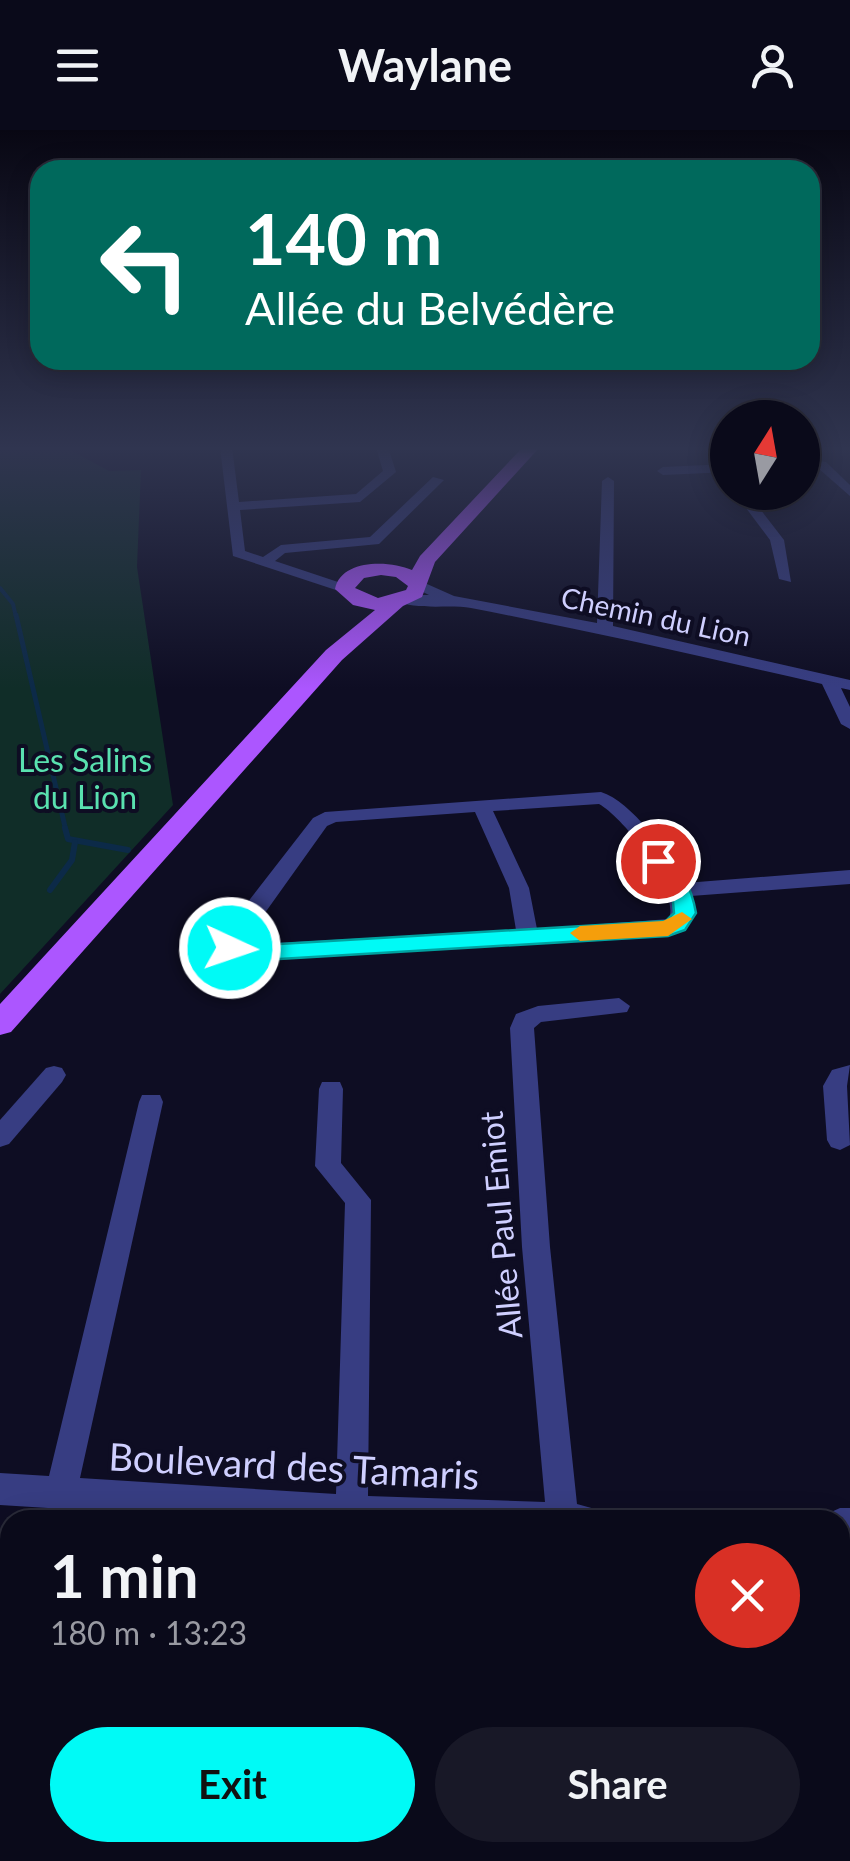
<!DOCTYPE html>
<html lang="en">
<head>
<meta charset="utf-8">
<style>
  :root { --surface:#0a0a1a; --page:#181827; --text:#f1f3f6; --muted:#999aa2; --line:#2a2b39; --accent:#00faf6 }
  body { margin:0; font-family:Lato,sans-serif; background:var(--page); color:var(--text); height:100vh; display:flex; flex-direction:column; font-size:38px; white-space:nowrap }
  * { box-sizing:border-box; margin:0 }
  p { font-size:32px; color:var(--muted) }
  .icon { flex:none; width:55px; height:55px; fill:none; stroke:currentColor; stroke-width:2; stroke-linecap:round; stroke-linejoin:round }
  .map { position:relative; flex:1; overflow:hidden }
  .details { position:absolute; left:0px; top:1380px; width:850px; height:352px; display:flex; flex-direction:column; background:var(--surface); border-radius:30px 30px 0 0; box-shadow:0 5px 25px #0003,0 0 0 2px var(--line) }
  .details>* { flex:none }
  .top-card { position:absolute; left:30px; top:30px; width:790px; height:210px; border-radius:30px; box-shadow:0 5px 25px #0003,0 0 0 2px var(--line); background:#00695c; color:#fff; overflow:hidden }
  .needle { width:65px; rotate:11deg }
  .tools { position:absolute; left:710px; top:270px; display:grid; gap:20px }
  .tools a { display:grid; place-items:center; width:110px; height:110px; border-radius:50%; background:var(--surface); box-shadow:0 5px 25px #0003,0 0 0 2px var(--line); font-size:50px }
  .pin { position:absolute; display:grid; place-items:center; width:85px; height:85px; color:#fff; margin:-42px; border:5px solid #fff; border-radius:50%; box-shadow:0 2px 10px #0007 }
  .me { position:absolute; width:110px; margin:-55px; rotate:93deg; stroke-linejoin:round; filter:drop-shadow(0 0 8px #0008) }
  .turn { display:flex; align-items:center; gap:35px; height:210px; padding:0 50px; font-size:45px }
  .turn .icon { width:130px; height:130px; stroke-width:2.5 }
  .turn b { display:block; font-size:70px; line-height:85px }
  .round { display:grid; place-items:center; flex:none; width:105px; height:105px; border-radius:52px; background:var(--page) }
  .overview { display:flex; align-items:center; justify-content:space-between; height:170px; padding:0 50px }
  h1 { font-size:60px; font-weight:700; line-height:75px }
  .primary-button { display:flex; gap:20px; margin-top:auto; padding:20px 50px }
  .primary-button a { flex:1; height:115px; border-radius:60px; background:var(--accent); color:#111; font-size:40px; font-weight:700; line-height:115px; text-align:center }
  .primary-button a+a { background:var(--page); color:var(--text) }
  header { display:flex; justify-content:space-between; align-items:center; height:130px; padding:0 50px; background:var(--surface); font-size:45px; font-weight:700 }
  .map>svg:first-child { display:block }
  .green { fill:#102d28 }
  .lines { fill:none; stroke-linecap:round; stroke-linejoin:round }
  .stream-far2 { stroke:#0c2a48; stroke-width:4 }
  .stream-far1 { stroke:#0c2a48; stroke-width:5 }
  .stream { stroke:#0c2a48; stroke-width:6 }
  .minor { fill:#373d82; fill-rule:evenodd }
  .major { fill:#ac56ff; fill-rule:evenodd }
  .route { fill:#00faf6; stroke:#00a2a0; stroke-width:2.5 }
  .slow { fill:#f59e0b }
  .labels { text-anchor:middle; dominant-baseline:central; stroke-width:8; stroke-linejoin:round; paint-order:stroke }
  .far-street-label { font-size:28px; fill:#cfcfff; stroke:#0e0d23 }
  .park-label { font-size:32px; fill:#59e1af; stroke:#0e0d23 }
  .street-label { font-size:32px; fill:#cfcfff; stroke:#0e0d23 }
  .near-street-label { font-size:38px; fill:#cfcfff; stroke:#0e0d23 }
</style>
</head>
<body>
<header><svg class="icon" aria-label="menu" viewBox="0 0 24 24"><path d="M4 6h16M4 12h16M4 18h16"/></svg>Waylane<svg class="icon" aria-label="person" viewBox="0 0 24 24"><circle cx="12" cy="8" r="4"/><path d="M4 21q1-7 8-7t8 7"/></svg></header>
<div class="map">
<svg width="850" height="1731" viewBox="0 0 850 1731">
  <rect width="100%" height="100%" fill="#0e0d23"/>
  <polygon class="green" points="0,317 65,317 109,341 141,340 137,437 173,675 0,864"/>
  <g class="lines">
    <polyline class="stream-far2" points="0,458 13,474 16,487"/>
    <polyline class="stream-far1" points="16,485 66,701"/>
    <g class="stream">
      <polyline points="65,698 68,709 128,720"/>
      <polyline points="50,760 72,730 75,712"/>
    </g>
    <g class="minor">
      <polygon points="220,317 232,317 239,372 356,364 383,341 376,317 388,317 396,342 360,372 240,380 245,421 263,427 281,415 370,407 433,347 444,350 379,414 285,423 275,431 350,456 350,462 345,463 233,426"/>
      <polygon points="802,329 826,332 850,355 850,366 818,338 802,337"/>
      <polygon points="728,334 728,342 663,345 657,341 663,337"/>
      <path d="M608,347L614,351L613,496L850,550V560L841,558L850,577V599L841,594L822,554C705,527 589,501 471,478C450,474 413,481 396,470L404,465H429L413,457V451L418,450L454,466L597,493L602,351Z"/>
      <polygon points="734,362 747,362 784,410 791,452 779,449 770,410"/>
      <path d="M601,662C631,671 670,725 685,753L850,740V754L691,766L693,781L685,799L659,806L244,832L222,823L219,818L226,800L313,688L325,682ZM599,674C624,688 680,759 669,789L537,799L529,758L493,681ZM475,682L509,758L516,800L242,815L327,696L336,692Z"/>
      <polygon points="619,868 630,876 627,882 541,892 534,898 550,1117 577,1374 595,1379 600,1390 240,1390 0,1375 0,1343 49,1346 139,972 142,965 160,965 163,972 80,1348 336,1364 345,1073 315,1036 319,959 322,952 340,952 343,959 341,1033 371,1070 368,1366 545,1372 522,1117 510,898 516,884 538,876"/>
      <polygon points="850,935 847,956 850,1015 840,1020 831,1017 827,1010 823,956 832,940"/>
      <polygon points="54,936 62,938 66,945 62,952 9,1014 0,1017 0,990 46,938"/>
      <polygon points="840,1378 850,1378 850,1410 840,1410 840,1390 825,1390 829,1383"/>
    </g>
    <path class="major" d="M523,317H540L435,432L422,467L403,476L342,530L11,902L0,905V874L326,520L375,480L353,475L335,459C341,429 389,430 412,440L420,426ZM381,445L396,447L408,456L406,460L378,468L355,458L364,448Z"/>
  </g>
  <linearGradient id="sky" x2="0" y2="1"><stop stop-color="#080713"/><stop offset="0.57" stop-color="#303550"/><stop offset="1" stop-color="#303550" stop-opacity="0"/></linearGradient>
  <rect width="850" height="559" fill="url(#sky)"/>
  <path class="route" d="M658,724C681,733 692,760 696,783L685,800L668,806L244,831L223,824L220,818L230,811L246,816L666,791L674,783L672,761L648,731Z"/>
  <polygon class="slow" points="682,782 692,789 668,806 580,811 570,803 580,796 663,791"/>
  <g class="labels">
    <g class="far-street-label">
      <text transform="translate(656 486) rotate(12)">Chemin du Lion</text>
    </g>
    <g class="park-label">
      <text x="85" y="629">Les Salins<tspan x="85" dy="37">du Lion</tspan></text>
    </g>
    <g class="street-label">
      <text transform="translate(500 1095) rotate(-95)">Allée Paul Emiot</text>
    </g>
    <g class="near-street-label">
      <text transform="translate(294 1335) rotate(3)">Boulevard des Tamaris</text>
    </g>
  </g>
</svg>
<div class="tools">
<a><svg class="needle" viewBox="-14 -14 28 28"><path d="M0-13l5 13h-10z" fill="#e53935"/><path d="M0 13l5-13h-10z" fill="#999aa2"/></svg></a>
</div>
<div class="pin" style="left:658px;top:731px;background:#d93025"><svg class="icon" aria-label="arrive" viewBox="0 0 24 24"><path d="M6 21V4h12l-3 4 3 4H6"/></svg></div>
<svg class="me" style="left:230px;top:818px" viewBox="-20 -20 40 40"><circle r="17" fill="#00faf6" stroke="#fff" stroke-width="3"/><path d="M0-11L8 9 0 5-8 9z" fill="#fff"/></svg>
<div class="top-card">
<div class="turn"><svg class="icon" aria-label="left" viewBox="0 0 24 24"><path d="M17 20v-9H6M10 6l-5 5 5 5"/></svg><div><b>140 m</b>Allée du Belvédère</div></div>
</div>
<section class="details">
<div class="overview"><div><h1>1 min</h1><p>180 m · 13:23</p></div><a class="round" style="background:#d93025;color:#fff"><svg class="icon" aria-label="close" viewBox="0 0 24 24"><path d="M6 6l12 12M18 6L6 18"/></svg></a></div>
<div class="primary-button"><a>Exit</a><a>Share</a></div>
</section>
</div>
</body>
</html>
